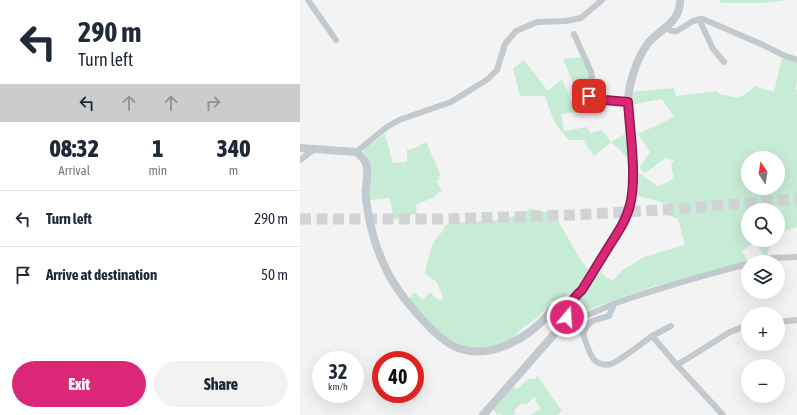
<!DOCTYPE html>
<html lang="en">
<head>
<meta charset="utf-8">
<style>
  :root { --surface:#fff; --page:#f2f2f3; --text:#1f2937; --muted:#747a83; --line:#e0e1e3; --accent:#db2777 }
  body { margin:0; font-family:"Asap Condensed",sans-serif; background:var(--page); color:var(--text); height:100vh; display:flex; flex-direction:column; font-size:15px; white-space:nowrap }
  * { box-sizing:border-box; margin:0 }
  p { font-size:13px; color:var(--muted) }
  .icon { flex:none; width:22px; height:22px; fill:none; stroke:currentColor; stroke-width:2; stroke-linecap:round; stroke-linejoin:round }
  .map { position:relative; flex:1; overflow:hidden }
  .details { display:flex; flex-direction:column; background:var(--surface); width:300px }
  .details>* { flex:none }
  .top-card { background:#fff; color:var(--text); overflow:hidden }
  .needle { width:26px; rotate:348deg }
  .buttons { position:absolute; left:441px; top:151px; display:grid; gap:8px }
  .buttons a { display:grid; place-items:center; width:44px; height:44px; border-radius:50%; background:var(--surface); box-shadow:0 4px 16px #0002; font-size:20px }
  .speed { position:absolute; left:12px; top:351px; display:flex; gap:8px; font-size:20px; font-weight:700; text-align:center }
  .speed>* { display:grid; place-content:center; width:52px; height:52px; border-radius:50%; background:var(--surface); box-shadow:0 4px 16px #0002; line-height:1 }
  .speed small { font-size:10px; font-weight:400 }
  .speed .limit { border:6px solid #d22; background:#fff; color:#111 }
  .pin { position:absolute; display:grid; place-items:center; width:34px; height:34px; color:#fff; margin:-17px; border-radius:8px; box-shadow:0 2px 6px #0006 }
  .me { position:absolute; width:44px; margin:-22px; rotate:18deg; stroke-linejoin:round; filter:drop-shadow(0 0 3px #0008) }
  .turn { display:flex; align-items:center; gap:14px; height:84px; padding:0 12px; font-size:18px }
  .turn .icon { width:52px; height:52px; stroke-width:2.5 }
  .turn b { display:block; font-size:28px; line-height:34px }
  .lanes { display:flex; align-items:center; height:38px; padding:0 12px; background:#0003; justify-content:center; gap:20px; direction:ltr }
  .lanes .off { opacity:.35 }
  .eta { display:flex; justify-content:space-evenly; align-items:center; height:68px; text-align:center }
  .eta b { font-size:24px; font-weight:800; line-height:28px }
  .action { display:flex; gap:8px; margin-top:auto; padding:8px 12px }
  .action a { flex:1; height:46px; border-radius:24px; background:var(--accent); color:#fff; font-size:16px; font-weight:800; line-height:46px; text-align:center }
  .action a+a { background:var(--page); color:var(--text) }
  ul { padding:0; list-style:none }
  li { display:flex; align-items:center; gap:12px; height:56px; padding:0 12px; border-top:1px solid var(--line) }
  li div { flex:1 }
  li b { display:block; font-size:15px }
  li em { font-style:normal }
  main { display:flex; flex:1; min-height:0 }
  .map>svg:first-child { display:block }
  .green { fill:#c7ecd6; fill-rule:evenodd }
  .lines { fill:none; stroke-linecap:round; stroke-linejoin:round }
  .motorway-tunnel { stroke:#d2d3d5; stroke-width:11; stroke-dasharray:11 5.5; stroke-linecap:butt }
  .minor { stroke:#c2c9cf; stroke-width:6 }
  .tertiary { stroke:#c2c9cf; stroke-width:8 }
  .route-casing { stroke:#8e194d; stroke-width:10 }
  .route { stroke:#db2777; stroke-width:7 }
</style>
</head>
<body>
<main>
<section class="details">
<div class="top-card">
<div class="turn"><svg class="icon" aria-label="left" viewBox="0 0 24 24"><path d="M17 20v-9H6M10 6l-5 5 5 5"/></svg><div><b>290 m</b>Turn left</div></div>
<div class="lanes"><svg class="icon" aria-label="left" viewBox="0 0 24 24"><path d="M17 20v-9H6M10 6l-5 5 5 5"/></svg><svg class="icon off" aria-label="ahead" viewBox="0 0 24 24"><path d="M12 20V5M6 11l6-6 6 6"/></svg><svg class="icon off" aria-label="ahead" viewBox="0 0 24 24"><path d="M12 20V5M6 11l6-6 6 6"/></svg><svg class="icon off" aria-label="right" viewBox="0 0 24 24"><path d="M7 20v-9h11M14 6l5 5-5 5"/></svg></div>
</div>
<div class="eta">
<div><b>08:32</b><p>Arrival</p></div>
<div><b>1</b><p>min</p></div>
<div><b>340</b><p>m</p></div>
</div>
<ul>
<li><svg class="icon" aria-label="left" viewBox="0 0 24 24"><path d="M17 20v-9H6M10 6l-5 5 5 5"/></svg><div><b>Turn left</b></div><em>290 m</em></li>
<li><svg class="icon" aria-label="arrive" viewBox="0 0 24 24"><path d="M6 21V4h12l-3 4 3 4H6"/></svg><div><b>Arrive at destination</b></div><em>50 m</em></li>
</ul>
<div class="action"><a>Exit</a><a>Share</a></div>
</section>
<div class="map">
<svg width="497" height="415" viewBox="0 0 497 415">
  <rect width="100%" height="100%" fill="#f4f3f3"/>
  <g class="green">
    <polygon points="420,0 487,0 461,3 421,3"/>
    <polygon points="282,57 290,74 289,87 282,86 275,88 263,59"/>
    <path d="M482,58L497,62V83L495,90H497V227L482,232L483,236L478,238V210H448V240H474L470,243L467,257H464L455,242L442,251L448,262L355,286L279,313L278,311H271L298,270L312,281L323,270L344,257L385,245L378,219C373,216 366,216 362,213L368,204L335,195L337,174L339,173L358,186L368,182L373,178V174L371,164L375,161L366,158L345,173L339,168L350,152L338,134L374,117L362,99L331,105V92L374,88L376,96L417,91L421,95C427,95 431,97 435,97C442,98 450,91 455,86L474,92ZM448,158H478V188H448Z"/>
    <path d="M224,60L248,91L262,79L276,112L261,114L264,131L287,127L290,133L302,130L311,142L328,132L330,162L321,151L311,142L294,156L283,140H269C254,124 251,116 245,96H220L213,69Z"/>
    <path d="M85,134L93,163L107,162V150L115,148L126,142L140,173L139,180L136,181L142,190L132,198L120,203L116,206L117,213L94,220L90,198L70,200C69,185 75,165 64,152V149Z"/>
    <path d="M230,209L247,212L252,210L280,259L288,269L280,284L273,291L260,299L250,302L239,316L220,330L211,340L186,347L173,348L161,346L149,340L136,330L109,299L114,292L123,300L130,292L137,299L140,300L143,298L137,282L125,274C127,264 129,252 134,242C138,235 142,234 145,226L149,223L200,220L211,217Z"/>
    <polygon points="237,375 262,411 257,415 230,415 241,409 235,400 237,398 235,397 225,405 223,403 222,405 221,404 216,408 216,409 214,411 216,413 213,415 201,415 199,413 197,415 193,409 214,386 217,389 228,379 235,379"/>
  </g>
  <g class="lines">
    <polyline class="motorway-tunnel" points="0,219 141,219 273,215 377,209 497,199"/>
    <g class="minor">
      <polyline points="8,0 36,40"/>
      <polyline points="399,19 413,49 424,62"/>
      <polyline points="367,27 371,31 377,31 393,21 403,19 461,44 483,55 497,60"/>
      <polyline points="274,34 291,72 292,77 289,96 293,99 328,102"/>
      <polyline points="56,152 87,127 99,120 151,102 188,79 197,70 205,44 216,31 237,22 266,21 281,18 302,0"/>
      <polyline points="0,160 13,150"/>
      <polyline points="457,262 472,258 497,257"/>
      <path d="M265,321C275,322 307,306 319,302C362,287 404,275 448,264"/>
      <polyline points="478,322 497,320"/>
      <polyline points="371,326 352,336 377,365"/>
      <path d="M259,328C263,326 269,324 274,325C290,329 283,370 311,364C317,363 345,341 352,336"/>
      <path d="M283,335C289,318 294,321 309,316L314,304"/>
      <polyline points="423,415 377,365 430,332 448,325"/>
    </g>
    <g class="tertiary">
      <path d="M0,148L56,152C60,155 64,158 66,163C70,174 64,188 66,199C69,224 75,247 86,269C96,291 135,340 158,348C191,360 228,338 249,314"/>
      <circle cx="258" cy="315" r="9"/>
      <path d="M267,312C270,301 276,297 282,289C289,281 294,270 299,261C310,243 325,226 330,205C339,172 327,136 328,102C328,88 332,76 337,63C340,56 344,48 349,42C361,29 381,21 380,0"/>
      <polyline points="183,415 257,331 261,323"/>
    </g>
  </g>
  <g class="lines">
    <g class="route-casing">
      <path id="route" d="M267,317C268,305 273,298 282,290C290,277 298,264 306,251C315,236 326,222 330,205C337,178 330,131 328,102L293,99L289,96"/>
    </g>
    <use href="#route" class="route"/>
  </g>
</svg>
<div class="buttons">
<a><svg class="needle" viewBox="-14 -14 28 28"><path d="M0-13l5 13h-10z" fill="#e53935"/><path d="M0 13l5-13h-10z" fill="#747a83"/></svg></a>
<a><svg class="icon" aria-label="search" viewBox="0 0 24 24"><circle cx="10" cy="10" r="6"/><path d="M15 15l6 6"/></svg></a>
<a><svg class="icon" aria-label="layers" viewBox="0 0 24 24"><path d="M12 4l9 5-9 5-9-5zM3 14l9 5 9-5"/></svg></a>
<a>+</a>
<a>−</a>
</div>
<div class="speed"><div>32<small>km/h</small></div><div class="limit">40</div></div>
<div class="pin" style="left:289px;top:96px;background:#d93025"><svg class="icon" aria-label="arrive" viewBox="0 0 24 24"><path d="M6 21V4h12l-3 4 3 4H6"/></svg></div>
<svg class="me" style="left:267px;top:317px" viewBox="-20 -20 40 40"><circle r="17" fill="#db2777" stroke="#fff" stroke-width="3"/><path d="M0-11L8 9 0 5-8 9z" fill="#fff"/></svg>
</div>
</main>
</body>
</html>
